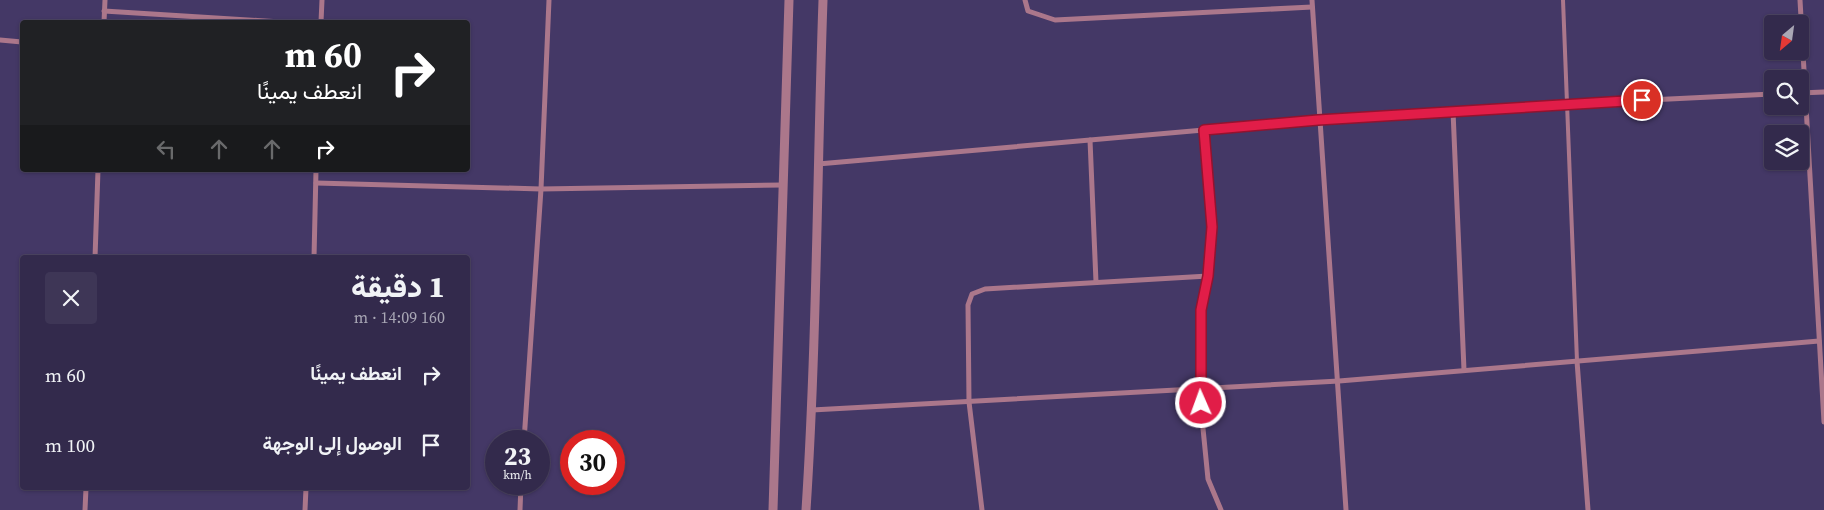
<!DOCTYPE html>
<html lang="ar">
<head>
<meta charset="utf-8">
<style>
  :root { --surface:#332a4c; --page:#3e3656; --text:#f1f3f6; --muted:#a9a7b5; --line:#4e4664 }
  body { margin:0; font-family:"Source Serif 4",Vazirmatn,serif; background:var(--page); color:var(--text); direction:rtl; height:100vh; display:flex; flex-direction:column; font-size:19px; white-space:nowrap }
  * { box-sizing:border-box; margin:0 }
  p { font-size:16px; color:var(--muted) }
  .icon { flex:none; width:28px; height:28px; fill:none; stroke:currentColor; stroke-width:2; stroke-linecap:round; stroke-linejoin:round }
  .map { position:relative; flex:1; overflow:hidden; direction:ltr }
  .details { position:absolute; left:20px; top:255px; width:450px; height:235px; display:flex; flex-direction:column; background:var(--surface); border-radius:5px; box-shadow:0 1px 4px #0004,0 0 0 1px var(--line); direction:rtl }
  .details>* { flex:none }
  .banner { position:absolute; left:20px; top:20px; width:450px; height:152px; border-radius:5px; box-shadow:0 1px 4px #0004,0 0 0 1px var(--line); direction:rtl; background:#202124; color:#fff; overflow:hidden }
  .needle { width:32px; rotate:209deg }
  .fabs { position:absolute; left:1764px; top:15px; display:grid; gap:10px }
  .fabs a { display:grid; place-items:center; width:45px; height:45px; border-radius:5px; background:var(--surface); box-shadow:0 1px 4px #0004,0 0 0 1px var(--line); font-size:25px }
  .speed { position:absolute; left:485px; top:430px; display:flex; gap:10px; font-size:25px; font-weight:700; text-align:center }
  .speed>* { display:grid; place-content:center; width:65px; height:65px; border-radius:50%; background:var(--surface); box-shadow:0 1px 4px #0004,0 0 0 1px var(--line); line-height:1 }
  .speed small { font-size:12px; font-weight:400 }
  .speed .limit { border:8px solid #d22; background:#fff; color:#111 }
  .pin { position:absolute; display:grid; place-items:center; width:42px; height:42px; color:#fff; margin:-21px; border:2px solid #fff; border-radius:50%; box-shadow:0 1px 5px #0007 }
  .me { position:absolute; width:55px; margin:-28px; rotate:358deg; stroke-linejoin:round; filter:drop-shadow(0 0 4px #0008) }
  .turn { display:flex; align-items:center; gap:18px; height:105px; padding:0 25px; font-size:22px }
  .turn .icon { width:65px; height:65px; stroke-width:2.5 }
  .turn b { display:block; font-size:35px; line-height:42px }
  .lanes { display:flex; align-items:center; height:48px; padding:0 25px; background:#0003; justify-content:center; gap:25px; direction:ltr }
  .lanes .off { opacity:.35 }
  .round { display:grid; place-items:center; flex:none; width:52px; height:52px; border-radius:5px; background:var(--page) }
  .summary { display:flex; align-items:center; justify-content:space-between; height:85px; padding:0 25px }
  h1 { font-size:30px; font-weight:800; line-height:38px }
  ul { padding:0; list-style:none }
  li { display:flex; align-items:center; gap:15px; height:70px; padding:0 25px }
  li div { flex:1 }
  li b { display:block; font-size:19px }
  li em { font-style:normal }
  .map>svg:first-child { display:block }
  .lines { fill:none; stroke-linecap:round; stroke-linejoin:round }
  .service { stroke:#ab778b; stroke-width:4 }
  .minor { stroke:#ab778b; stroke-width:5 }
  .tertiary { stroke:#ab778b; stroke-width:9 }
  .route-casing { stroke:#92132f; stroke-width:12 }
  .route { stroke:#e11d48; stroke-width:9 }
</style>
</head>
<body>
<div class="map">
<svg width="1824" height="510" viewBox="0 0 1824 510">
  <rect width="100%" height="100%" fill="#443866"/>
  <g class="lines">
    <polyline class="service" points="1563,0 1577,361"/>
    <g class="minor">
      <polyline points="1025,0 1028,11 1055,20 1312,7"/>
      <polyline points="1312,0 1346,510"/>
      <polyline points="1800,0 1824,422"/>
      <polyline points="104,11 281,22"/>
      <polyline points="104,22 105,0"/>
      <polyline points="321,22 322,0"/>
      <polyline points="0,40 22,42"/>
      <polyline points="1800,93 1824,92"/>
      <polyline points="1453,111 1464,370"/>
      <polyline points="1204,129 1211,227 1208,276 1201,310 1199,388 1208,479 1221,510"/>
      <polyline points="1090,140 1096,282"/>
      <polyline points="818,164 1318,120 1567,104 1772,94"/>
      <polyline points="316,183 541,189 783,185"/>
      <polyline points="95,258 98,170"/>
      <polyline points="314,258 316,170"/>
      <polyline points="1577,361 1588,510"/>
      <polyline points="812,410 1339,381 1819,341"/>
      <polyline points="524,441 541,189 549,0"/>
      <polyline points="85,510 86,488"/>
      <polyline points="305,510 306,488"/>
      <polyline points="520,510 521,484"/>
      <polyline points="982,510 969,402 968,305 972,294 985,289 1208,276"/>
    </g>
    <g class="tertiary">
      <polyline points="773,510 789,0"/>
      <path d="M806,510C817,340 817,170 823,0"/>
    </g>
  </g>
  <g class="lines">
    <g class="route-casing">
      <polyline id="route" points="1201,403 1201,310 1208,276 1212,227 1204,130 1318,120 1642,100"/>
    </g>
    <use href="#route" class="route"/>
  </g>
</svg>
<div class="fabs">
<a><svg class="needle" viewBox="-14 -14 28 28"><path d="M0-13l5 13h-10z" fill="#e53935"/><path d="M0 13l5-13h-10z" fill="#a9a7b5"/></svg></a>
<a><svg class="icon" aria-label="search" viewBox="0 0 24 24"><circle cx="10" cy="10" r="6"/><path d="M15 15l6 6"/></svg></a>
<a><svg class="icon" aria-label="layers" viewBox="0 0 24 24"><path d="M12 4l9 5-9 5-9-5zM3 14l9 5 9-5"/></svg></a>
</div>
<div class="speed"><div>23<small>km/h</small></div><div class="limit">30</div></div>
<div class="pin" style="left:1642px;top:100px;background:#d93025"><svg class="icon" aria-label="arrive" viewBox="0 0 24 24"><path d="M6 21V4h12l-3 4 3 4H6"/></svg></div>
<svg class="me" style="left:1201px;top:403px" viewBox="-20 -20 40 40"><circle r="17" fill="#e11d48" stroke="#fff" stroke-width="3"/><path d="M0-11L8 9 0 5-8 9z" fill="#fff"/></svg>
<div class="banner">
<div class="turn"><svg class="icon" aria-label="right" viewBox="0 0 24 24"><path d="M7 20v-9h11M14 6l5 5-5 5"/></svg><div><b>60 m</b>انعطف يمينًا</div></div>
<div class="lanes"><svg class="icon off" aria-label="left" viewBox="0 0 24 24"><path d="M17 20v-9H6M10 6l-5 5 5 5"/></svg><svg class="icon off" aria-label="ahead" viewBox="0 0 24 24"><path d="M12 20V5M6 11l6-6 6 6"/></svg><svg class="icon off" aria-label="ahead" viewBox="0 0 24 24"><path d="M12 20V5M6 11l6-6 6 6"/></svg><svg class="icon" aria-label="right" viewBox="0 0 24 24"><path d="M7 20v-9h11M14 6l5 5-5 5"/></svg></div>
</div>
<section class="details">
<div class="summary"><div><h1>1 دقيقة</h1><p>160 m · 14:09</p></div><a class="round"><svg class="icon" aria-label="close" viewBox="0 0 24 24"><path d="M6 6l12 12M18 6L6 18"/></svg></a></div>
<ul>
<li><svg class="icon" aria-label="right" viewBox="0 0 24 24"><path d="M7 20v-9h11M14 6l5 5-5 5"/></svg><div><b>انعطف يمينًا</b></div><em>60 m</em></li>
<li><svg class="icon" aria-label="arrive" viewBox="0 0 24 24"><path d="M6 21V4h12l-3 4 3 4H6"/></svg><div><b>الوصول إلى الوجهة</b></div><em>100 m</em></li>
</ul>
</section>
</div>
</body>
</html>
